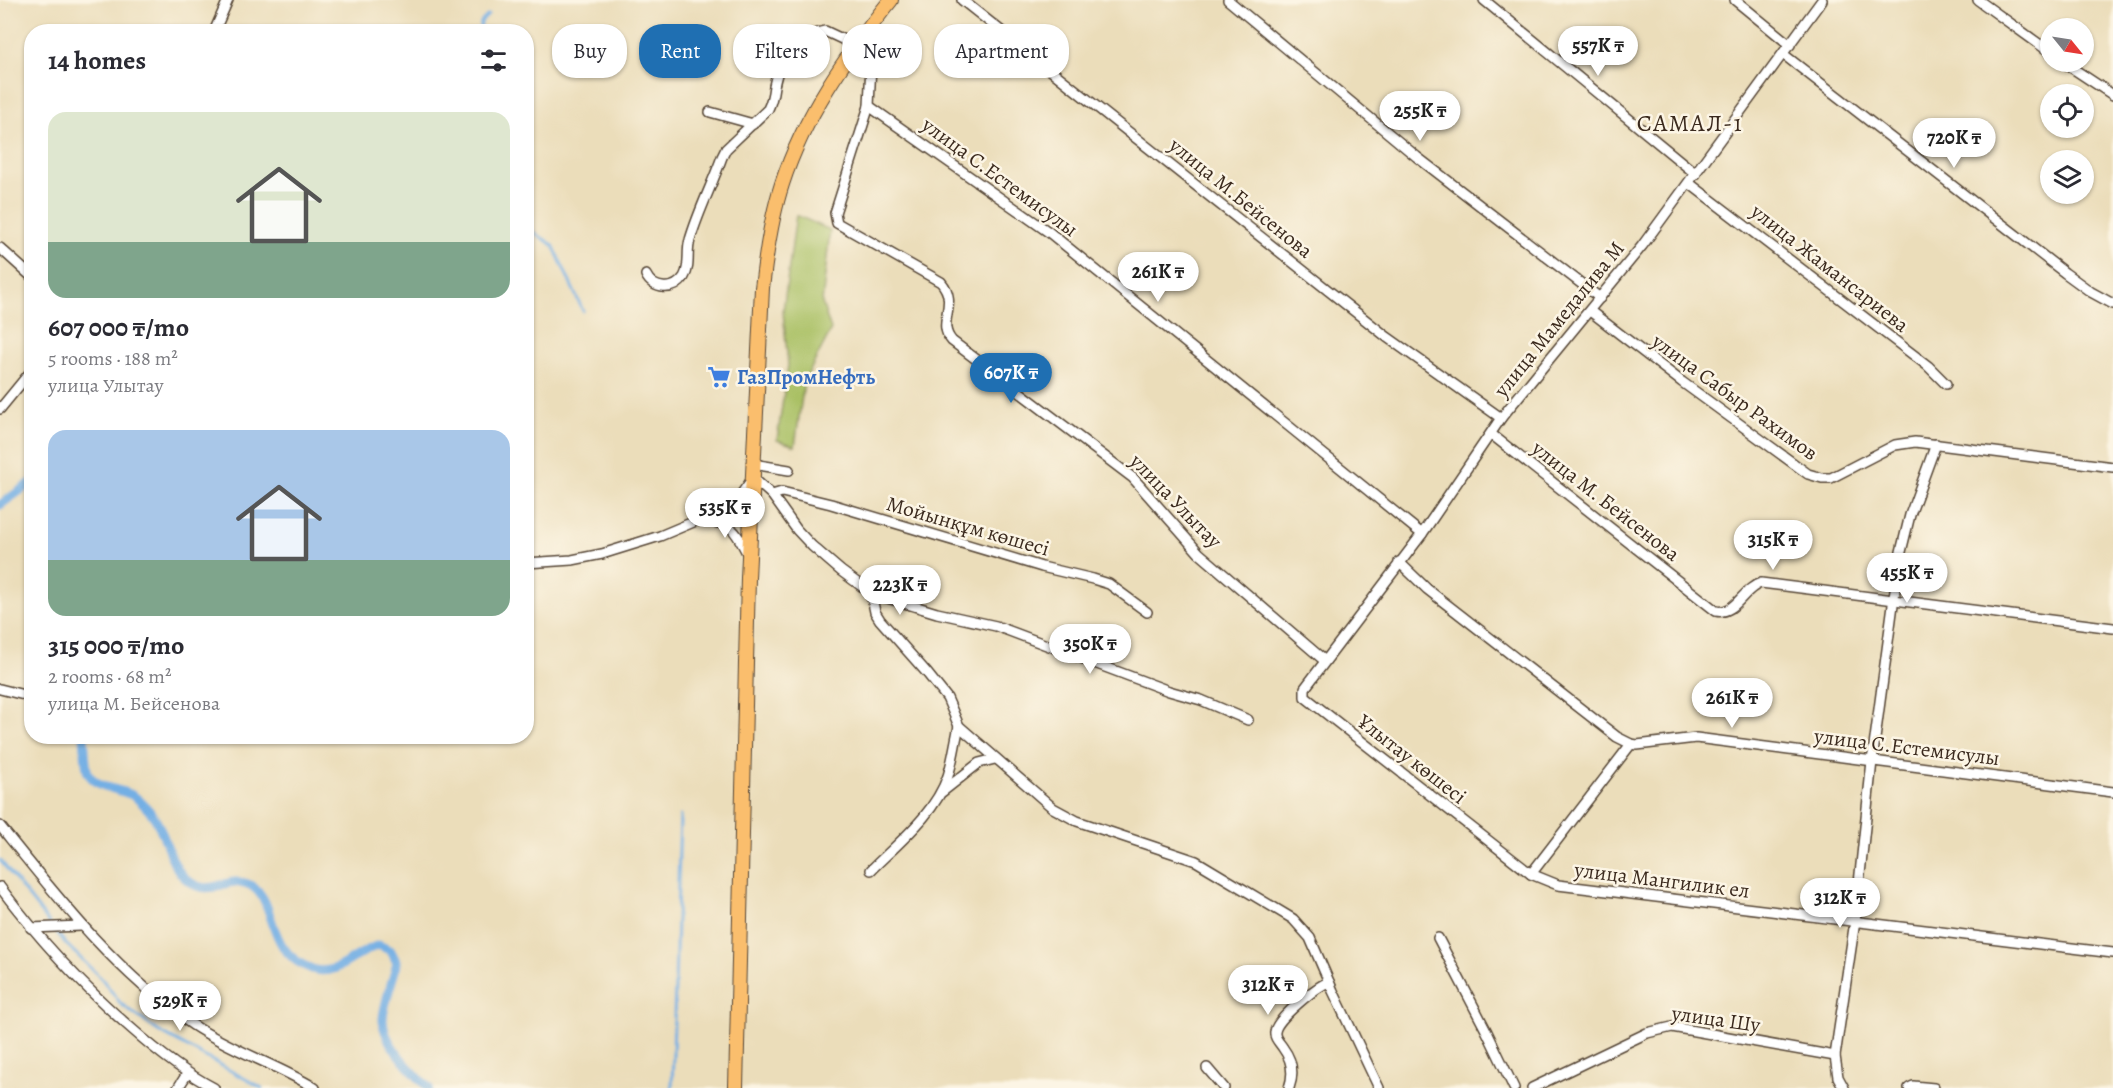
<!DOCTYPE html>
<meta charset="utf-8">
<style>
:root{--surface:#fff;--page:#f2f2f3;--text:#2b2b33;--muted:#7c7c81;--accent:#1f6fb2}
body{margin:0;font-family:Alegreya,serif;background:var(--page);color:var(--text);height:100vh;display:flex;flex-direction:column;font-size:22px;white-space:nowrap}
*{box-sizing:border-box;margin:0}
p{font-size:20px;color:var(--muted)}
.icon{flex:none;width:33px;height:33px;fill:none;stroke:currentColor;stroke-width:2;stroke-linecap:round;stroke-linejoin:round}
.map{position:relative;flex:1;overflow:hidden}
.drawer{position:absolute;left:24px;top:24px;width:510px;height:720px;display:flex;flex-direction:column;background:var(--surface);border-radius:24px;box-shadow:0 2px 4px #0004}
.drawer>*{flex:none}
.banner{position:absolute;left:552px;top:24px;width:570px;height:54px;display:flex;gap:12px}
.needle{width:39px;rotate:120deg}
.tools{position:absolute;left:2040px;top:18px;display:grid;gap:12px}
.tools a{display:grid;place-items:center;width:54px;height:54px;border-radius:50%;background:var(--surface);box-shadow:0 2px 4px #0004;font-size:30px}
.price{position:absolute;translate:-50% -51px;padding:0 14px;border-radius:21px;background:#fff;color:#222;font-size:20px;line-height:39px;filter:drop-shadow(0 2px 3px #0008)}
.price::after{content:'';position:absolute;left:50%;top:36px;width:18px;height:14px;margin-left:-9px;background:inherit;clip-path:polygon(0 0,100% 0,50% 100%)}
.price.on{background:var(--accent);color:#fff}
ul{padding:0;list-style:none}
li{display:grid;align-content:center;gap:12px;height:318px;padding:0 24px}
li span{display:grid;place-items:center;height:186px;border-radius:18px;color:#555}
li>.icon{margin-inline-start:auto}
span .icon{width:108px;height:108px;fill:#fffc;stroke-width:1}
li b{font-size:26px}
h2{display:flex;justify-content:space-between;align-items:center;height:72px;padding:0 24px;font-size:26px}
.tag{padding:0 21px;border-radius:24px;background:var(--surface);box-shadow:0 2px 4px #0004;font-size:21px;line-height:54px}
.tag.on{background:var(--accent);color:#fff}
.map>svg:first-child{display:block}
.green{fill:#a9c064;stroke:#727541;stroke-width:1.5}
.lines{fill:none;stroke-linecap:round;stroke-linejoin:round}
.stream{stroke:#73afe4;stroke-width:3}
.canal{stroke:#73afe4;stroke-width:9}
.minor-casing{stroke:#554535;stroke-width:12}
.highway-casing{stroke:#554535;stroke-width:16}
.minor{stroke:#fff;stroke-width:9}
.highway{stroke:#fabe6d;stroke-width:14}
.labels{text-anchor:middle;dominant-baseline:central;stroke-width:5;stroke-linejoin:round;paint-order:stroke}
.street-label{font-size:21px;fill:#3b2a1e;stroke:#fcf5e5}
.shop-label{font-size:21px;font-weight:bold;fill:#366cbe;stroke:#fcf5e5;text-anchor:start}
.quarter-label{font-size:24px;letter-spacing:1.5px;fill:#3b2a1e;stroke:#fcf5e5}
</style>
<div class="map">
<svg width="2113" height="1088" viewBox="0 0 2113 1088">
<rect width="100%" height="100%" fill="#fcf5e5"/>
<filter id="ink" filterUnits="userSpaceOnUse"><feTurbulence type="fractalNoise" baseFrequency=".0167" numOctaves="2"/><feDisplacementMap in="SourceGraphic" scale="12" xChannelSelector="R" yChannelSelector="G"/><feConvolveMatrix kernelMatrix="1 2 1 2 8 2 1 2 1" color-interpolation-filters="sRGB"/></filter>
<filter id="wash" filterUnits="userSpaceOnUse"><feTurbulence type="fractalNoise" baseFrequency=".008" numOctaves="4" result="noise"/><feDisplacementMap in="SourceGraphic" scale="24" xChannelSelector="R" yChannelSelector="G"/><feGaussianBlur stdDeviation="1.35" result="paint"/><feColorMatrix in="noise" values="0 0 0 0 0 0 0 0 0 0 0 0 0 0 0 0 0 1.4 0 .05"/><feComposite in="paint" operator="in"/></filter>
<g filter="url(#wash)">
<rect width="100%" height="100%" fill="#ebddba"/>
<polygon class="green" points="796,215 830,230 822,303 831,330 804,382 795,446 777,440 788,365 783,311"/>
<g class="lines">
<g class="stream">
<polyline points="480,32 481,22 488,15"/>
<polyline points="526,227 553,245 583,311"/>
<polyline points="0,860 50,924"/>
<polyline points="54,929 66,944 102,979 121,1004 158,1031 262,1088"/>
<polyline points="672,1088 680,816"/>
</g>
<g class="canal">
<polyline points="0,505 32,482"/>
<path d="M84,736c1,9 1,30 4,37 8,15 31,16 44,22 7,4 15,13 20,19 17,22 16,60 45,72 18,7 34,-11 53,-1 29,16 13,66 62,84 25,9 45,-18 67,-24l12,6 6,12c-4,17 -13,39 -14,56 -1,23 30,54 46,69"/>
</g>
</g>
</g>
<g filter="url(#ink)">
<g class="lines">
<g class="minor-casing">
<g id="minor">
<polyline points="962,0 1387,337 1501,418"/>
<polyline points="1228,0 1417,157 1600,298"/>
<polyline points="1484,0 1696,174"/>
<polyline points="1735,0 1790,45"/>
<polyline points="1822,0 1642,246 1501,418 1422,534 1305,688 1305,697 1531,874 1558,885 2113,953"/>
<polyline points="1978,0 2050,52"/>
<path d="M870,26l1,38 -2,42 -34,107 2,10 104,59c19,22 -6,40 11,59l181,137 66,75 126,108"/>
<polyline points="214,32 228,0"/>
<polyline points="1783,54 2065,273 2091,292 2113,304"/>
<polyline points="2063,62 2113,95"/>
<polyline points="869,106 1050,233 1422,534"/>
<polyline points="710,112 753,124"/>
<polyline points="1689,183 1928,366 1946,384"/>
<polyline points="0,248 32,277"/>
<path d="M646,275c7,15 28,17 38,2 7,-11 2,-25 6,-37 8,-28 22,-55 32,-83l4,-8 42,-40c4,-8 5,-15 6,-23 7,-33 18,-48 51,-55l17,8 12,9"/>
<polyline points="1590,311 1682,382 1808,474 1822,478 1831,478 1895,445 1915,442 2113,467"/>
<polyline points="0,409 32,370"/>
<path d="M1491,434l225,177c20,4 27,-23 45,-28l352,45"/>
<polyline points="753,464 789,470"/>
<polyline points="772,495 782,492 831,504 1042,567 1093,579 1109,584 1147,612"/>
<path d="M704,521c28,1 32,10 44,34"/>
<polyline points="1399,562 1427,589 1617,737 1631,744 1637,745 1696,738 2113,792"/>
<polyline points="526,563 572,560 602,554 660,536 729,507 740,496 753,478 772,495 797,530 812,546 841,571 871,593 937,613 996,626 1169,691 1201,700 1248,720"/>
<polyline points="871,593 875,612 880,620 927,673 947,698 959,726 1053,808 1077,821 1196,861 1293,919 1310,938 1333,991 1379,1088"/>
<polyline points="0,689 32,697"/>
<polyline points="942,792 979,763 995,759"/>
<path d="M0,826c58,72 116,147 193,199 39,26 83,39 122,63"/>
<path d="M871,870c28,-28 64,-56 77,-94 5,-16 7,-33 11,-50"/>
<polyline points="1531,874 1631,744"/>
<path d="M0,887c39,52 82,99 132,142 26,23 51,43 82,59"/>
<polyline points="31,928 81,926"/>
<polyline points="1438,938 1487,1032 1514,1088"/>
<polyline points="1207,1068 1224,1088"/>
<polyline points="178,1088 187,1074"/>
<path d="M1289,1088c5,-14 3,-28 -6,-40 -3,-5 -9,-10 -8,-16 1,-13 42,-46 54,-50"/>
<polyline points="1532,1088 1647,1033 1672,1027 1835,1056"/>
<polyline points="1844,1088 1838,1077 1835,1056 1855,921 1872,761 1899,560 1910,515 1936,444"/>
<polyline points="1909,1088 1913,1086 1934,1088"/>
</g>
</g>
<g class="highway-casing">
<path id="highway" d="M736,1088l12,-510 14,-290c4,-35 9,-70 20,-104 22,-68 64,-128 109,-184"/>
</g>
<use href="#minor" class="minor"/>
<use href="#highway" class="highway"/>
</g>
</g>
<defs>
<g id="supermarket-bare" transform="scale(1.8)"><path d="M-6-5.5h2.5l.6 2H6L4.5 2H-2.5L-4.4-4H-6ZM-1.5 3.2a1.3 1.3 0 1 0 .1 0ZM3 3.2a1.3 1.3 0 1 0 .1 0Z" fill="#3f7fe0" stroke="#fcf5e5" stroke-width="2.5" paint-order="stroke"/></g>
</defs>
<g fill-rule="evenodd">
<use href="#supermarket-bare" x="719" y="377"/>
</g>
<g class="labels">
<g class="street-label">
<text transform="translate(1000 177) rotate(36)">улица С.Естемисулы</text>
<text transform="translate(1241 198) rotate(39)">улица М.Бейсенова</text>
<text transform="translate(1830 268) rotate(38)">улица Жамансариева</text>
<text transform="translate(1559 319) rotate(-51)">улица Мамедалива М</text>
<text transform="translate(1735 397) rotate(36)">улица Сабыр Рахимов</text>
<text transform="translate(1176 501) rotate(46)">улица Улытау</text>
<text transform="translate(1606 501) rotate(38)">улица М. Бейсенова</text>
<text transform="translate(968 526) rotate(16)">Мойынқұм көшесі</text>
<text transform="translate(1907 747) rotate(7)">улица С.Естемисулы</text>
<text transform="translate(1412 759) rotate(38)">Ұлытау көшесі</text>
<text transform="translate(1662 880) rotate(7)">улица Мангилик ел</text>
<text transform="translate(1716 1019) rotate(8)">улица Шу</text>
</g>
<g class="shop-label">
<text x="737" y="377">ГазПромНефть</text>
</g>
<g class="quarter-label">
<text x="1690" y="123">САМАЛ-1</text>
</g>
</g>
</svg>
<div class="tools">
<a><svg class="needle" viewBox="-14 -14 28 28"><path d="M0-13l5 13h-10z" fill="#e53935"/><path d="M0 13l5-13h-10z" fill="#7c7c81"/></svg></a>
<a><svg class="icon" aria-label="locate" viewBox="0 0 24 24"><circle cx="12" cy="12" r="6"/><path d="M12 2v4M12 18v4M2 12h4M18 12h4"/></svg></a>
<a><svg class="icon" aria-label="layers" viewBox="0 0 24 24"><path d="M12 4l9 5-9 5-9-5zM3 14l9 5 9-5"/></svg></a>
</div>
<b class="price" style="left:1598px;top:77px">557K ₸</b>
<b class="price" style="left:1420px;top:142px">255K ₸</b>
<b class="price" style="left:1954px;top:169px">720K ₸</b>
<b class="price" style="left:1158px;top:303px">261K ₸</b>
<b class="price on" style="left:1011px;top:404px">607K ₸</b>
<b class="price" style="left:725px;top:539px">535K ₸</b>
<b class="price" style="left:1773px;top:571px">315K ₸</b>
<b class="price" style="left:1907px;top:604px">455K ₸</b>
<b class="price" style="left:900px;top:616px">223K ₸</b>
<b class="price" style="left:1090px;top:675px">350K ₸</b>
<b class="price" style="left:1732px;top:729px">261K ₸</b>
<b class="price" style="left:1840px;top:929px">312K ₸</b>
<b class="price" style="left:1268px;top:1016px">312K ₸</b>
<b class="price" style="left:180px;top:1032px">529K ₸</b>
<div class="banner">
<a class="tag">Buy</a>
<a class="tag on">Rent</a>
<a class="tag">Filters</a>
<a class="tag">New</a>
<a class="tag">Apartment</a>
</div>
<section class="drawer">
<h2>14 homes<svg class="icon" aria-label="filters" viewBox="0 0 24 24"><path d="M4 7h16M4 17h16"/><circle cx="9" cy="7" r="2"/><circle cx="15" cy="17" r="2"/></svg></h2>
<ul>
<li><span style="background:linear-gradient(#dfe7d0 70%,#7fa58c 0)"><svg class="icon" aria-label="home" viewBox="0 0 24 24"><path d="M3 11l9-7 9 7M6 9v11h12V9"/></svg></span><div><b>607 000 ₸/mo</b><p>5 rooms · 188 m²</p><p>улица Улытау</p></div></li>
<li><span style="background:linear-gradient(#a9c7e8 70%,#7fa58c 0)"><svg class="icon" aria-label="home" viewBox="0 0 24 24"><path d="M3 11l9-7 9 7M6 9v11h12V9"/></svg></span><div><b>315 000 ₸/mo</b><p>2 rooms · 68 m²</p><p>улица М. Бейсенова</p></div></li>
</ul>
</section>
</div>
